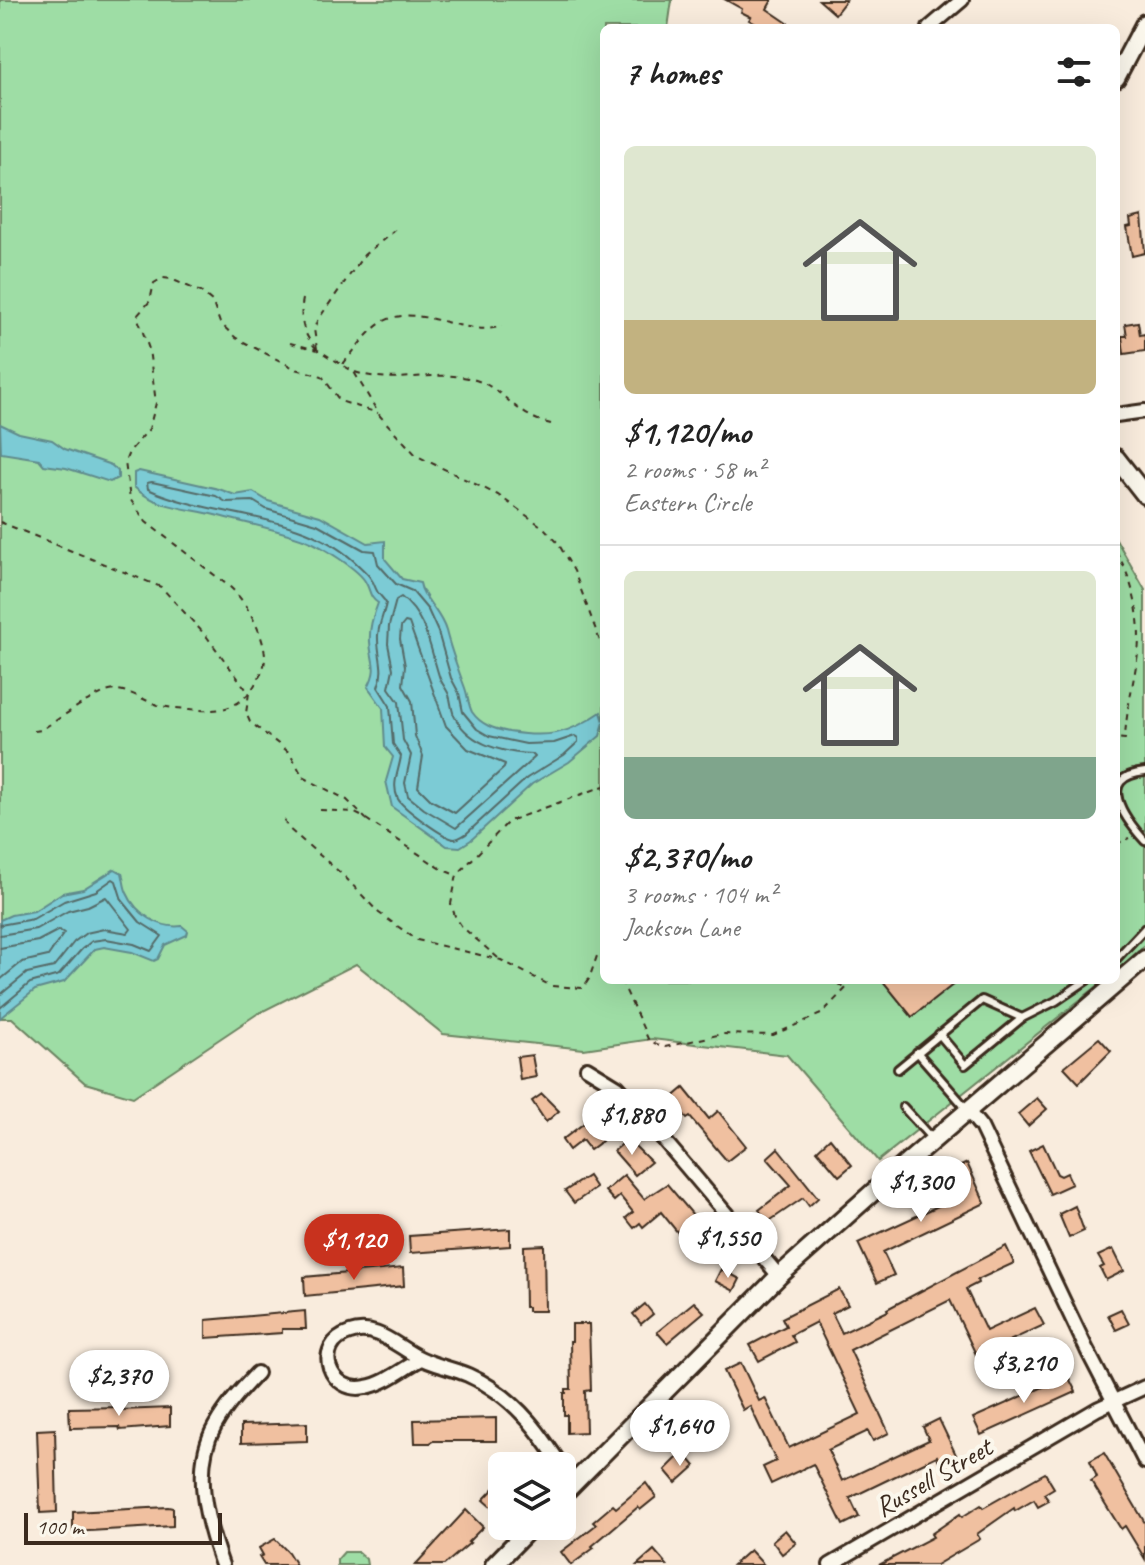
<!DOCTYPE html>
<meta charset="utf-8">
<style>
:root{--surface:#fff;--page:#f2f2f2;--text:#222;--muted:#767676;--line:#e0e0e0;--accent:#c8321e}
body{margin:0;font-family:Caveat,sans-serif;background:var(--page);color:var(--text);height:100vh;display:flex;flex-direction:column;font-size:30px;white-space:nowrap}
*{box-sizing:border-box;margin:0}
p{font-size:26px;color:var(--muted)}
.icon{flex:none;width:44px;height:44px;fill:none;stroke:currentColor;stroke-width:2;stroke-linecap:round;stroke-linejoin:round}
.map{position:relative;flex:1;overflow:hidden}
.side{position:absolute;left:600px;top:24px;width:520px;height:960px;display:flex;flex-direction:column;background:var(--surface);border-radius:12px;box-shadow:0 8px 32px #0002}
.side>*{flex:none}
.tools{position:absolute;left:488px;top:1452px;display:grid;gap:16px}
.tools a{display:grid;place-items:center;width:88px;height:88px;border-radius:12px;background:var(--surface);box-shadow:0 8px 32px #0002;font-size:40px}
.scale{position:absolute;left:24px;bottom:20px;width:198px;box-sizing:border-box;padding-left:8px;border:4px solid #3b2a1e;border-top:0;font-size:22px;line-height:28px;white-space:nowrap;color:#3b2a1e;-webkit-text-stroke:6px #fbf7ec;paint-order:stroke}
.price{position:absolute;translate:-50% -68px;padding:0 18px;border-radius:28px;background:#fff;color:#222;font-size:26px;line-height:52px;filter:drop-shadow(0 2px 4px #0008)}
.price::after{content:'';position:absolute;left:50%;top:48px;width:24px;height:18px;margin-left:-12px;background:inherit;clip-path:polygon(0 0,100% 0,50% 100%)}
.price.active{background:var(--accent);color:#fff}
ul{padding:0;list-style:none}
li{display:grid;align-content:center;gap:16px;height:424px;padding:0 24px}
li+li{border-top:2px solid var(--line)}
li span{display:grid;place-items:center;height:248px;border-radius:12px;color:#555}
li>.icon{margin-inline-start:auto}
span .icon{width:144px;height:144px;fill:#fffc;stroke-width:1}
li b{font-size:34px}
h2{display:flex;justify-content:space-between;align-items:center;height:96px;padding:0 24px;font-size:34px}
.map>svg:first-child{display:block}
.green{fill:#9edda5;stroke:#6c8462;stroke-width:2}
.water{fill:#7bcbd5;stroke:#618b8c;stroke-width:2}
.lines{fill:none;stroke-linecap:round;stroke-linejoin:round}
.shore{stroke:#556a67;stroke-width:2}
.building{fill:#f0c0a0;stroke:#3b2a1e;stroke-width:2}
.lane-casing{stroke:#3b2a1e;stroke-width:12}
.street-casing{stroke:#3b2a1e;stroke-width:18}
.secondary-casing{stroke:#3b2a1e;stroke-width:22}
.path{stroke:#3b2a1e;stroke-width:2;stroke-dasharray:6 6;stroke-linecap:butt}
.lane{stroke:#fbf7ec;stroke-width:6}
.street{stroke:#fbf7ec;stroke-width:12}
.secondary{stroke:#fbf7ec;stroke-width:16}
.labels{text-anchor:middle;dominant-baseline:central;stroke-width:8;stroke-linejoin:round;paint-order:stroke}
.street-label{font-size:28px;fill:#3b2a1e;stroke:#fbf7ec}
</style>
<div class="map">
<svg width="1145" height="1565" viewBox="0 0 1145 1565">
<rect width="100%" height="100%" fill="#f9ecdd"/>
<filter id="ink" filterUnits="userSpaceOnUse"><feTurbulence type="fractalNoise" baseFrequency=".0125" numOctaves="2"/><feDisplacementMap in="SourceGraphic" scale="16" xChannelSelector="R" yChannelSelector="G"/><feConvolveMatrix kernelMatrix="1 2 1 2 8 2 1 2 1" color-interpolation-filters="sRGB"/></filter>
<g filter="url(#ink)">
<g class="green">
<polygon points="0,0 672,0 668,28 604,28 604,980 1105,980 878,1161 787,1055 652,1039 584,1049 443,1034 356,964 257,1014 133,1097 85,1083 12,1018 0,1018"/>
<polygon points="1116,539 1145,590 1145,945 1116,971"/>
<polygon points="344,1552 358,1552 366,1559 367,1565 337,1565 337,1560"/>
</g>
<g class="water">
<polygon points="0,424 19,433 52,440 65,449 111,465 118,471 118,478 110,482 66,468 44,465 39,459 1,453"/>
<path d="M139,471l80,18 16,6 18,-3 15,9 52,15 48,27 17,-2v18l17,20 18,4c2,15 21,29 26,48 5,20 12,38 19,57 3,8 3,16 7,24 9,13 22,17 37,20 38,6 59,3 92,-20l3,10 -4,14 -31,26 -37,22 -61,56 -11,7 -13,-1 -55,-39 -6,-26 7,-24 -8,-10 -2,-39 -15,-21c11,-20 3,-25 2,-45 -1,-15 3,-25 8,-39 -9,-6 -7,-11 -12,-20 -6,-13 -46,-38 -60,-43 -29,-11 -61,-17 -91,-25 -27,-7 -59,-7 -81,-28v-14z"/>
<path d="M115,869l7,4c2,7 2,14 5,20 9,21 33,36 55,33l6,5 -1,4 -22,10 -7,14 -4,2 -22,-9 -28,-5 -9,2 -31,33 -29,8 -35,28v-98l11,-5 23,-4 28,-18 21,-4z"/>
</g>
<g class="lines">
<g class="shore">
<path d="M152,482l64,14 10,6 27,-1 13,8 51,15 47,26 11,1 3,13 18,20 16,7 16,19 10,22 13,46 8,15 4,19 14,17 12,7 37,8 28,-1 21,-7 3,2v4l-14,13 -37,23 -61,56c-4,2 -6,4 -11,5 -10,0 -52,-31 -57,-40 -7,-15 1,-28 3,-43l-8,-12 -3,-38 -12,-19c8,-19 -1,-32 0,-52 1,-12 6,-21 8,-32 -3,-6 -8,-8 -10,-14 -5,-14 -12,-18 -22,-28 -56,-51 -141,-42 -206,-72l-1,-6z"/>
<path d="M401,597c26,20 29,52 39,82 3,6 7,11 9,16 3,9 2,17 7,24 15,26 48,34 76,35l3,3 -79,71 -32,-19 -16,-13 -3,-13 6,-28 -8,-15 -4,-38 -10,-14 4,-19 -5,-25 1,-18 7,-26z"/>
<polygon points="405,622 409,623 446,726 468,749 505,764 504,768 455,813 431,800 418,787 423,756 415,736 412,701 403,685 405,666 400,639 401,627"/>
<polyline points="0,925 33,919 64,901 96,891 113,879 116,881 122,900 140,922 162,936 151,951 134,944 106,939 92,941 82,949 59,975 30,983 0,1008"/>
<polyline points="0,935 36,929 68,911 88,906 106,897 131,929 128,933 104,929 86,933 74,942 54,967 27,973 0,995"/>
<polyline points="0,948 38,941 59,930 64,933 48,956 22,962 0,980"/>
</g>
</g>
<g class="building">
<polygon points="726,0 772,0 767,9 795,28 763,28 749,20 751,17 741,12 742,9"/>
<polygon points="819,0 846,0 835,14"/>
<polygon points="1142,216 1145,253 1132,256 1127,227 1131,226 1130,219"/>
<polygon points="1138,322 1140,335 1145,334 1145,351 1124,354 1122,336 1127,336 1125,324"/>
<polygon points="882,980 959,980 912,1017"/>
<polygon points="1099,1038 1111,1051 1079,1083 1064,1067"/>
<polygon points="532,1055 536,1077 520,1080 517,1057"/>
<polygon points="684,1088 709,1119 718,1111 746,1146 727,1161 690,1117 687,1119 671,1099"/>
<polygon points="542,1094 559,1111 546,1122 532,1101"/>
<polygon points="1037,1098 1047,1109 1028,1126 1018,1114"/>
<polygon points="587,1121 602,1141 590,1150 582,1140 569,1150 562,1140"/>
<polygon points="830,1138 852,1165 839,1176 817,1150"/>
<polygon points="628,1139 651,1162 635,1175 614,1151"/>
<polygon points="1043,1144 1057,1174 1061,1176 1067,1173 1072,1184 1050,1194 1029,1151"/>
<polygon points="778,1148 818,1198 809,1206 803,1198 768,1222 759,1210 791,1185 767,1158"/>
<polygon points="967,1163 985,1203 883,1252 894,1275 877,1283 858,1243 962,1195 950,1171"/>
<polygon points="624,1175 644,1199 667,1184 699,1222 686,1233 684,1230 678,1233 661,1212 643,1227 640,1223 634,1228 626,1218 633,1212 620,1196 614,1201 605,1191"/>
<polygon points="588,1176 596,1188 574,1203 565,1191"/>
<polygon points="1075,1206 1084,1231 1069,1238 1059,1214"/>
<polygon points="510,1229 510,1246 410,1253 409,1236"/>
<polygon points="544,1245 545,1311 528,1311 528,1307 525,1307 524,1246"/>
<polygon points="1006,1246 1014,1263 977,1280 978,1283 966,1289 986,1331 1035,1308 1044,1325 994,1348 998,1357 981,1365 950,1300 850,1350 889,1433 873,1441 868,1431 828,1450 842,1481 929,1440 923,1427 939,1419 958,1459 941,1467 937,1456 850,1498 859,1517 843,1525 813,1464 771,1484 763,1467 776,1461 750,1406 743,1410 724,1371 741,1363 759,1401 765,1398 789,1448 860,1414 816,1322 791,1335 795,1342 759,1361 750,1345 786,1326 782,1318 839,1289 848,1305 832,1313 842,1333 888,1311 887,1309"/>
<polygon points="1113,1249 1124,1271 1106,1280 1100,1268 1104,1266 1098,1256"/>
<polygon points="403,1268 404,1286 305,1296 304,1277"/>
<polygon points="721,1269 740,1279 734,1291 715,1281"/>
<polygon points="694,1302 704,1312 667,1343 657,1332"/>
<polygon points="645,1304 653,1314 641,1324 633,1314"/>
<polygon points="1121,1309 1129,1324 1116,1330 1108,1315"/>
<polygon points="305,1311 306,1329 282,1329 282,1333 206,1338 206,1320"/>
<polygon points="572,1324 589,1324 591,1390 585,1391 586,1432 567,1433 567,1415 564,1415 564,1393 566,1393 566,1389 571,1389 570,1341 572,1341"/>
<polygon points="1068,1376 1076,1392 981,1435 973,1418"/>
<polygon points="120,1407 120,1410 170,1408 170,1426 120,1430 119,1427 70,1428 69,1408"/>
<polygon points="496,1418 496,1441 432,1441 431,1443 415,1443 414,1420"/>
<polygon points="307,1423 307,1441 241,1443 241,1425"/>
<polygon points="55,1429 57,1512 40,1513 37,1430"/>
<polygon points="683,1452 695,1466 676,1483 665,1470"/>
<polygon points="1104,1453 1145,1523 1145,1559 1125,1526 1121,1529 1091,1481 1097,1477 1090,1461"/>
<polygon points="1045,1473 1054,1488 1044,1494 1049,1501 1038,1507 1034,1500 1015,1511 1014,1508 977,1534 980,1539 936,1565 879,1565 933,1537 931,1534 960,1514 962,1517 981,1505 983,1508"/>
<polygon points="502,1480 502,1517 483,1500"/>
<polygon points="646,1483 656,1497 640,1510 638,1507 592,1546 594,1548 571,1565 561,1552 596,1525 593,1522 613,1505 616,1508"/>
<polygon points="168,1507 173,1508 173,1526 73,1532 73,1512"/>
<polygon points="466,1510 483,1527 468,1542 470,1543 444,1565 415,1565"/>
<polygon points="785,1530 796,1543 782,1554 772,1541"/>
<polygon points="275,1539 288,1552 296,1565 264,1565 259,1557 263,1555 259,1548"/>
<polygon points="654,1550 667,1565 637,1565"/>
<polygon points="750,1550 764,1565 733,1565"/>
</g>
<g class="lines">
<g class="lane-casing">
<g id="lane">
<path d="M1145,772c-51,5 -20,47 0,69"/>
<polyline points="1116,959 1145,928"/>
<polyline points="939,1034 965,1065 1022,1018 1056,1001 1087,980"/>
<polyline points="917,1052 966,1108"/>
<polyline points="898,1069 982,1000 1022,1018"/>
<polyline points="903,1107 931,1138"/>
</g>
</g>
<g class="street-casing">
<g id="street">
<polyline points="929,28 962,0"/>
<polyline points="1116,415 1145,411"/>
<polyline points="587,1068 618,1087 630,1100 779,1276"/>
<polyline points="968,1111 981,1127 1087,1350 1145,1462"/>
<path d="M421,1359c-17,9 -36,25 -55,28 -36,8 -55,-42 -16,-54 25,-9 45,12 66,23 16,9 35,12 52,19 50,22 77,64 105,109"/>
<path d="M222,1565c-15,-42 -31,-97 -7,-139 11,-20 26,-36 42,-53"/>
<polyline points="830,1565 1097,1409 1145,1387"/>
</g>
</g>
<g class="secondary-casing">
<g id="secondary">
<polyline points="1116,78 1145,23"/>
<polyline points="1116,458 1145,495"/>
<polyline points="562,1495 779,1276 881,1185 1145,959"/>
<polyline points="494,1565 532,1526"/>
</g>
</g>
<g class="path">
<path d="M303,299c-4,20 0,36 14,50"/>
<polyline points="290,343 318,350 354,372 380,416 417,456 498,495 544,528 558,543 574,571 604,652"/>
<polyline points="317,349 314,329 317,321 364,255 398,228"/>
<path d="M343,364c12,-14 23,-31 38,-41 35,-23 84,16 121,3"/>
<path d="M355,372c40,14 80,-3 117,7 32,8 42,37 79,45"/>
<polyline points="0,522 161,587 207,637 249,693 246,713 250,722 290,753 303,777 347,800 366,819"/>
<path d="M1116,551c17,29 26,68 22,102 -4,29 -12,57 -13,86l-9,-1"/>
<path d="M34,731l7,-1c17,-10 58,-41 76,-40 14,1 28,11 41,15 10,3 21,3 31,4 27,3 49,2 65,-23 5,-8 11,-18 11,-28 0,-22 -19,-57 -35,-71l-84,-65 -16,-23 -5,-37 4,-10 20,-23 7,-26 -7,-54 -12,-33 13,-15 4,-18 9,-5 8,1 30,13 11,9 8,22 16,15 60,31 26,7 18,25 38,12"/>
<polyline points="320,810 353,812 361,816"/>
<polyline points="366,819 443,870 456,875"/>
<polyline points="284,820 288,828 344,876 379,913 417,940 501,960 551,986 583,988 589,979 597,956 604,954"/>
<polyline points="1116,844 1130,838"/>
<polyline points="498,958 462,927 455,916 451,904 457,875 509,821 604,786"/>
<polyline points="621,980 649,1041 665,1047 722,1034 773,1035 821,1014 854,980"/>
<polyline points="827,980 845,987"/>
<polyline points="878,980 879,981"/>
</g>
<use href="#lane" class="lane"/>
<use href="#street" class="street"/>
<use href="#secondary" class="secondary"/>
</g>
</g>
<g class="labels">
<g class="street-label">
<text transform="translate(933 1477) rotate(-30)">Russell Street</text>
</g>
</g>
</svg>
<div class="tools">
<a><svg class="icon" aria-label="layers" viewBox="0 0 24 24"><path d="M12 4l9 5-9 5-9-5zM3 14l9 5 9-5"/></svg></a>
</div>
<div class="scale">100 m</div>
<b class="price" style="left:632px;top:1157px">$1,880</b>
<b class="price" style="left:921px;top:1224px">$1,300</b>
<b class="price" style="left:728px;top:1280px">$1,550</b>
<b class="price active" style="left:354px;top:1282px">$1,120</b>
<b class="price" style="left:1024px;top:1405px">$3,210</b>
<b class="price" style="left:119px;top:1418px">$2,370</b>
<b class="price" style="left:680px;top:1468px">$1,640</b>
<section class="side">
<h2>7 homes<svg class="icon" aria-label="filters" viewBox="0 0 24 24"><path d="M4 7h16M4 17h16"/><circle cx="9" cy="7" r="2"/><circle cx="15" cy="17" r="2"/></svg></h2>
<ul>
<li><span style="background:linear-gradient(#dfe7d0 70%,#c2b280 0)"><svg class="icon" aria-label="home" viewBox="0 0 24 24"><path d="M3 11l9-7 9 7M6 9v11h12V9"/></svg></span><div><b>$1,120/mo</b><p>2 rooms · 58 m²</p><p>Eastern Circle</p></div></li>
<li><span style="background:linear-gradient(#dfe7d0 75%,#7fa58c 0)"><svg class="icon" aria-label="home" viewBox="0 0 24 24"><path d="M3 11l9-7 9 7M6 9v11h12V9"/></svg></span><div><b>$2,370/mo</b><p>3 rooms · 104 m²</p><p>Jackson Lane</p></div></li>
</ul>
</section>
</div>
